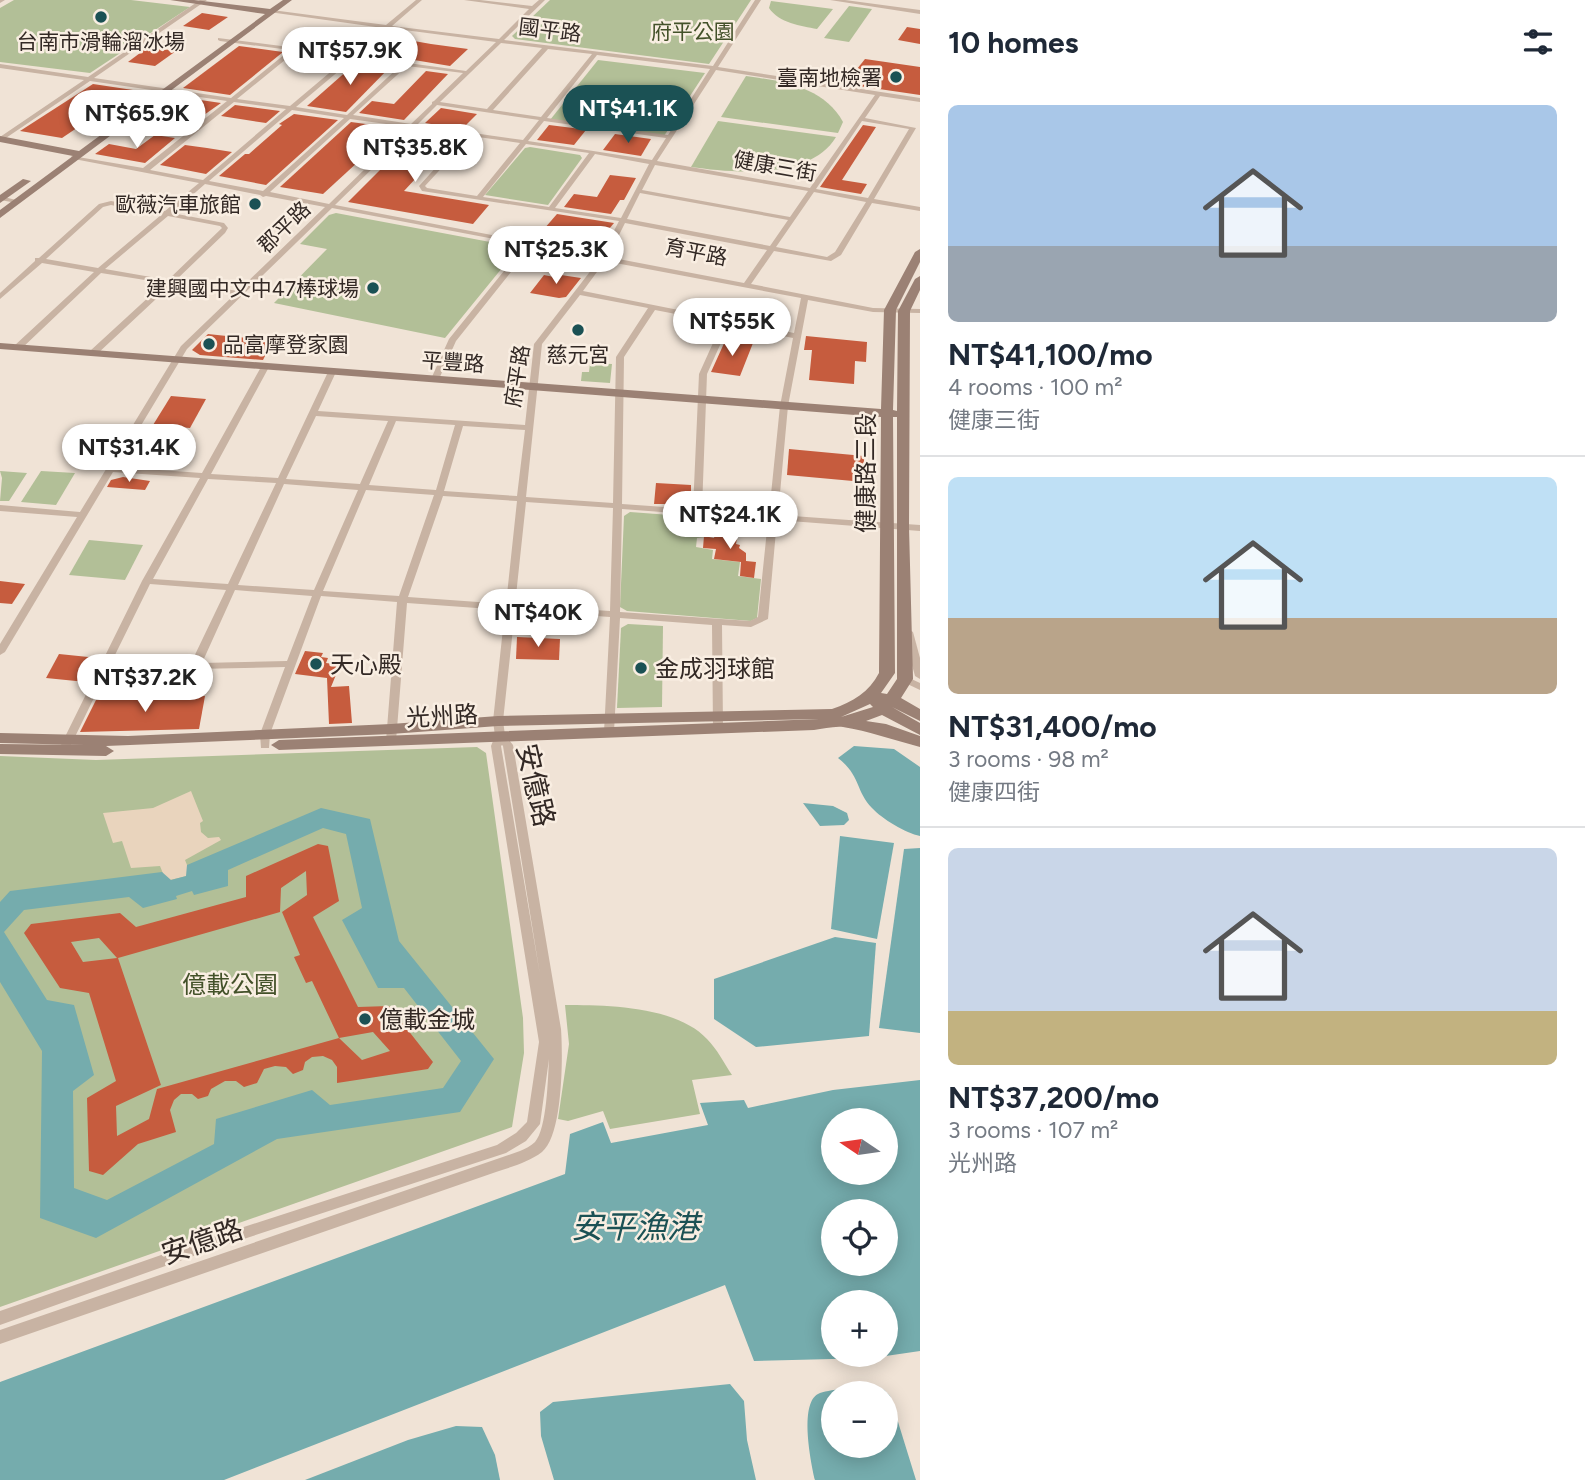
<!DOCTYPE html>
<meta charset="utf-8">
<style>
:root{--surface:#fff;--page:#f6f6f7;--text:#1f2937;--muted:#747a83;--line:#e0e1e3;--accent:#1b5154}
body{margin:0;font-family:Figtree,"Noto Sans TC",sans-serif;background:var(--page);color:var(--text);height:100vh;display:flex;flex-direction:column;font-size:26px;white-space:nowrap}
*{box-sizing:border-box;margin:0}
p{font-size:23px;color:var(--muted)}
.icon{flex:none;width:38px;height:38px;fill:none;stroke:currentColor;stroke-width:2;stroke-linecap:round;stroke-linejoin:round}
.map{position:relative;flex:1;overflow:hidden}
.side{display:flex;flex-direction:column;background:var(--surface);width:665px}
.side>*{flex:none}
.needle{width:46px;rotate:283deg}
.fabs{position:absolute;left:821px;top:1108px;display:grid;gap:14px}
.fabs a{display:grid;place-items:center;width:77px;height:77px;border-radius:50%;background:var(--surface);box-shadow:0 4px 18px #0003;font-size:35px}
.price{position:absolute;translate:-50% -60px;padding:0 16px;border-radius:24px;background:#fff;color:#222;font-size:23px;line-height:46px;filter:drop-shadow(0 2px 4px #0008)}
.price::after{content:'';position:absolute;left:50%;top:42px;width:21px;height:16px;margin-left:-10px;background:inherit;clip-path:polygon(0 0,100% 0,50% 100%)}
.price.active{background:var(--accent);color:#fff}
ul{padding:0;list-style:none}
li{display:grid;align-content:center;gap:14px;height:371px;padding:0 28px}
li+li{border-top:2px solid var(--line)}
li span{display:grid;place-items:center;height:217px;border-radius:10px;color:#555}
li>.icon{margin-inline-start:auto}
span .icon{width:126px;height:126px;fill:#fffc;stroke-width:1}
li b{font-size:30px}
h2{display:flex;justify-content:space-between;align-items:center;height:84px;padding:0 28px;font-size:30px}
main{display:flex;flex:1;min-height:0}
.map>svg:first-child{display:block}
.green{fill:#b2bf97}
.plaza{fill:#e9d4bd}
.water{fill:#75acad;fill-rule:evenodd}
.building{fill:#c65c3e;fill-rule:evenodd}
.lines{fill:none;stroke-linecap:round;stroke-linejoin:round}
.street{fill:#c8b3a3;fill-rule:evenodd}
.secondary{fill:#9b8174;fill-rule:evenodd}
.poi-dot{fill:#1b5154;stroke:#f9eee2;stroke-width:2.5}
.labels{text-anchor:middle;dominant-baseline:central;stroke-width:5;stroke-linejoin:round;paint-order:stroke}
.far-street-label{font-size:21px;fill:#332925;stroke:#f9eee2}
.far-park-label{font-size:21px;fill:#435129;stroke:#f9eee2}
.far-poi-label{font-size:21px;fill:#332925;stroke:#f9eee2;text-anchor:end}
.street-label{font-size:24px;fill:#332925;stroke:#f9eee2}
.poi-label{font-size:24px;fill:#332925;stroke:#f9eee2;text-anchor:start}
.park-label{font-size:24px;fill:#435129;stroke:#f9eee2}
.near-street-label{font-size:28px;fill:#332925;stroke:#f9eee2}
.near-water-label{font-size:32px;font-style:italic;fill:#1b5154;stroke:#f9eee2}
</style>
<main>
<div class="map">
<svg width="920" height="1480" viewBox="0 0 920 1480">
<rect width="100%" height="100%" fill="#f0e3d6"/>
<g class="green">
<polygon points="14,0 131,0 190,7 90,73 0,62 0,8"/>
<polygon points="550,0 751,0 709,64 515,39 512,36"/>
<path d="M771,1l62,8 -16,20c-16,-3 -38,-6 -48,-21z"/>
<polygon points="849,6 872,9 849,42 824,38"/>
<polygon points="598,60 705,73 664,136 550,120"/>
<path d="M746,76c36,5 78,11 97,46l-5,11 -117,-16z"/>
<path d="M718,121l118,16c-26,43 -102,36 -145,30z"/>
<polygon points="530,147 580,155 582,158 548,205 485,195 525,148"/>
<polygon points="336,213 512,246 516,251 445,338 274,303 327,249 300,244 329,215"/>
<polygon points="590,363 612,364 610,383 581,381 582,372 589,372"/>
<polygon points="0,471 27,473 9,501 0,501 2,478"/>
<polygon points="41,471 75,473 56,505 21,502"/>
<polygon points="630,512 737,520 735,532 715,530 714,536 697,538 696,547 713,550 712,559 740,562 738,576 761,579 757,618 751,621 627,611 620,607 624,516"/>
<polygon points="89,540 143,545 125,580 69,575"/>
<polygon points="628,624 663,626 662,707 617,708 621,628"/>
<polygon points="477,747 486,753 523,1018 524,1053 512,1127 0,1307 0,756 96,760"/>
<path d="M565,1005c42,0 111,1 142,34 10,10 17,24 25,36l-40,5 8,34 -90,15 -7,-18 -35,10 -10,-2 11,-75z"/>
</g>
<polygon class="plaza" points="191,791 203,821 200,823 201,832 208,838 219,837 221,840 185,860 189,870 187,876 170,880 164,876 160,866 131,868 122,841 113,843 103,813 153,808"/>
<g class="water">
<path d="M854,746l40,3 26,18v69c-14,-3 -38,-17 -48,-28 -17,-18 -11,-32 -34,-50z"/>
<polygon points="803,803 833,806 847,813 849,820 844,825 820,826"/>
<path d="M321,808l49,11 29,122 95,118 -34,53 -183,27 -181,99 -56,-20 2,-167 -42,-69v-80l10,-11 152,-19 9,8 15,-4 1,-11zM323,828l23,6 16,74 -20,12 36,68h26l57,73 -18,27 -113,17 -18,-15 -96,29 -2,25 -107,56 -33,-12 -1,-97 21,-16 -20,-70 -27,-5 -43,-68 20,-22 105,-13 14,11 34,-9 -1,-3 16,-5 2,4 34,-9v-16z"/>
<polygon points="840,836 894,843 877,939 831,929"/>
<polygon points="920,848 920,1033 879,1028 904,849"/>
<polygon points="835,937 876,943 869,1036 756,1047 714,1019 714,979"/>
<path d="M920,1080v271l-48,7 -118,3 -29,-76 -501,195h-224v-98l565,-208 5,-40 33,-12 8,21 97,-18 -8,-22 44,-3 4,8 85,-18zM833,1120h53v52h-53zM833,1211h53v53h-53zM833,1302h53v52h-53z"/>
<polygon points="730,1384 744,1401 747,1440 756,1480 554,1480 541,1436 540,1412 553,1402"/>
<path d="M869,1386l15,4 6,6 26,84h-101c-4,-17 -16,-76 3,-86 10,-5 39,-6 51,-8zM833,1393h53v53h-53z"/>
<polygon points="456,1426 482,1427 495,1455 500,1480 305,1480 408,1440"/>
</g>
<g class="building">
<polygon points="202,13 228,17 209,30 183,26"/>
<polygon points="907,27 920,29 920,44 898,40"/>
<polygon points="414,41 431,44 468,49 450,66 396,57"/>
<polygon points="239,46 283,52 230,95 183,88"/>
<polygon points="148,47 176,51 155,66 128,62"/>
<polygon points="865,59 920,67 920,95 845,84"/>
<polygon points="357,62 391,66 346,112 307,106"/>
<polygon points="426,71 448,74 404,120 359,113 372,101 394,104"/>
<polygon points="93,84 133,90 62,138 20,131"/>
<polygon points="173,96 221,103 194,122 147,115"/>
<polygon points="235,105 280,111 266,123 221,116"/>
<polygon points="441,108 477,114 462,129 425,123"/>
<polygon points="294,114 338,120 266,185 219,176 245,154 249,154 282,125 279,124"/>
<polygon points="351,122 395,128 323,194 280,187"/>
<polygon points="549,125 573,128 586,130 574,145 537,140"/>
<polygon points="863,125 876,127 842,180 867,184 861,194 820,187"/>
<polygon points="419,131 455,136 404,191 489,205 473,224 348,202"/>
<polygon points="615,134 651,139 641,156 603,150"/>
<polygon points="155,135 175,138 145,163 95,154 109,144 136,149"/>
<polygon points="185,145 207,148 232,152 206,174 160,165"/>
<polygon points="610,175 636,178 624,200 620,200 611,214 564,207 574,194 597,197"/>
<polygon points="557,214 614,223 593,248 537,237"/>
<polygon points="544,275 559,278 561,275 581,278 566,297 559,298 530,293"/>
<polygon points="208,334 236,337 273,340 263,360 200,355 192,350"/>
<polygon points="806,336 867,342 866,362 855,361 854,384 809,380 812,350 804,350"/>
<polygon points="726,339 753,343 740,376 711,372"/>
<polygon points="171,396 206,399 190,428 153,425"/>
<polygon points="789,449 864,456 864,482 787,475"/>
<polygon points="123,477 150,481 145,490 107,487 111,480"/>
<polygon points="656,483 691,485 691,504 654,504"/>
<polygon points="716,530 738,533 736,544 740,545 739,548 746,553 746,561 756,562 754,578 740,576 741,562 714,559 716,549 703,548 704,536 714,538"/>
<polygon points="0,581 25,584 12,604 0,603"/>
<polygon points="517,637 560,639 559,660 516,659"/>
<polygon points="305,651 323,653 321,657 328,658 326,663 340,665 331,687 349,686 352,723 329,724 327,678 295,674"/>
<polygon points="59,654 98,658 86,682 46,678"/>
<polygon points="205,696 199,729 80,732 96,700"/>
<path d="M318,844l10,2 11,55 -26,16 45,90 31,-1 44,56 -5,7 -91,14v-16l-5,-7 -9,-4 -11,1 -7,5 -2,8 -10,4 -7,-7 -11,-1 -11,3 -7,14 -13,4 -8,-6h-11l-14,8 -3,7 -10,3 -6,-5h-11l-7,6 -4,10 6,22 -38,12 -35,31 -14,-4 -2,-73 29,-17 -27,-88 -29,-5 -36,-55 7,-9 89,-11 16,14 110,-30v-21zM306,871l1,24 -25,17 18,43 -6,2 12,26 6,-2 27,57 34,-6 17,19 -28,9 -23,-22 -182,51 -8,30 -32,17 -1,-30 45,-21 -43,-127 162,-46 1,-24zM99,938l18,20 -34,4 -12,-20z"/>
</g>
<g class="lines">
<g class="street">
<polygon points="0,0 5,0 0,3"/>
<path d="M200,0h7l-113,78 137,20 59,-48 -70,-9 -2,-1v-2l133,17 32,-27 -114,-16 3,-2 114,15 30,-25h6l-30,26 107,13 30,-30 -65,-9h16l52,6 7,-6h6l-41,40 209,26 42,-66h6l-43,67 202,31v4l-40,-6 -15,22 51,10 -42,71 46,8v4l-48,-8 -31,52 -10,6 -57,-10 -23,33 122,24 47,1v4l-47,-1 -65,-12 -20,106 -10,109 142,10v6l-143,-11 -9,99 -17,8 -29,-2 1,104 -5,3 -5,-3 -1,-104 -92,-7 -6,114 -5,3 -5,-3 6,-115 -95,-7 -12,111 2,14 8,10 48,284c2,27 2,106 -19,123 -13,10 -31,15 -46,20l-496,172v-14l520,-179c5,-2 11,-5 15,-9 12,-13 13,-65 14,-83l-9,65 -14,17 -20,12 -293,96 -213,76v-14l213,-74 284,-92 19,-12 11,-11 12,-80 -48,-296 4,-10 -2,-15 12,-111 -98,-7 -11,138 -1,2 -4,2 -5,-4 11,-139 -76,-6 -51,138 -1,14h-8l-1,-14 25,-67 -138,3 -38,-3 -39,80 -1,3h-8l-1,-3 82,-166 58,-103 -87,-6 -108,180 -5,3v-11l77,-127 -77,-6v-6l80,7 101,-166 53,-51 -63,-10 -75,70h-3l-4,-2 1,-2 74,-68 -63,-10 -81,77h-6v-4l80,-74 -52,-9 -42,36v-6l35,-32v-3h4l60,-54 12,-3 54,10 34,-28 -125,-24 -3,-2 1,-1 71,12 84,-67 -137,-20 -90,61v-5l84,-57 -84,-12v-4l88,13zM389,28l107,14 -30,29 -109,-15zM501,43l41,5 -55,61 -47,-7zM548,49l44,5 -51,63 -48,-7zM296,51l51,7 -57,48 -53,-7zM597,55l113,14 -42,66 -121,-17zM353,59l48,6 -54,50 -51,-8zM407,66l56,7 -29,28 -2,1v2l-21,20 -58,-9zM716,70l159,25 -65,93 -153,-27zM234,102l52,7 -83,71 -53,-10zM437,105l102,15 -16,20 -106,-15zM292,110l52,8 -81,73 -54,-10zM350,119l58,8 -79,77 -59,-12zM544,121l122,17 -14,22 -124,-19zM862,121l47,8 -41,69 -52,-9zM414,128l51,7 -45,50 -1,1 3,5 197,30 -18,35 -67,-13 1,-2 -3,-2 -4,3 -193,-37zM471,136l49,7 -43,53 -50,-8 -2,-2zM526,144l63,9 -40,54 -66,-10zM595,154l54,10 -28,54 -66,-10zM655,165l153,26 -18,26 -148,-27zM205,184l55,11 3,2 3,-1 59,11 -87,84 -63,-10 50,-48 3,-5 -4,-5 -52,-10zM814,192l52,10 -31,50 -8,5 -51,-10zM640,193l148,27 -18,26 -143,-27zM111,205l50,10 -63,53 -52,-9 57,-52zM332,208l193,37 -76,94 -18,40 4,2 4,-2 17,-38 75,-94 68,13 -65,84 -9,81 -207,-14 18,-39 -4,-2 -4,2 -50,106 -67,-4 58,-107 -4,-2 -4,2 -59,106 -86,-6 71,-118zM168,216l52,10 2,2 -54,52 -63,-11zM625,223l142,27 -23,33 -136,-26zM605,261l196,37 -7,35 -211,-42zM580,295l68,13 -32,49 -3,146 -87,-6 16,-153zM655,310l67,13 -23,51 -6,135 -71,-5 2,-147zM729,325l64,13 -13,68 -11,108 -67,-5 5,-135zM316,416l72,5 -28,63 -74,-5zM396,421l59,4 -19,65 -67,-5zM463,426l62,4 -8,66 -73,-5zM208,479l68,4 -48,101 -75,-5zM284,484l74,6 -44,100 -76,-5zM366,490l68,5 -35,101 -76,-5zM443,496l74,5 -11,103 -98,-7zM526,502l87,6 -3,103 -95,-6zM622,509l146,11 -10,97 -8,4 -130,-9zM150,584l76,6 -35,73 -44,1 -35,-3zM235,590l77,6 -25,65 -85,2zM502,745l1,1 37,229 -39,-229z"/>
<polygon points="830,0 845,0 920,10 920,14"/>
<polygon points="0,196 20,201 17,203 0,200"/>
<polygon points="908,629 913,632 920,658 920,679 915,676 903,632"/>
<polygon points="905,676 920,683 920,690 901,681 900,679 901,677"/>
</g>
<g class="secondary">
<polygon points="170,0 194,0 270,9 283,0 292,0 0,218 0,210 73,156 0,142 0,136 79,151 265,14"/>
<polygon points="23,179 31,181 0,203 0,195"/>
<path d="M920,249v13l-24,48 -3,100 4,1 1,-100 17,-32 5,-3v14l-10,21 -1,216 4,152 -12,19 19,11v12l-28,-14 28,16v12l-38,-20 -16,6 20,3 34,12v11c-26,-7 -52,-16 -77,-20 -9,-1 -20,2 -29,3l-535,20 -8,-5 8,-5 540,-21 -321,7 -107,8 -285,12 8,5 -8,5 -106,-2v-10l85,1 -85,-2v-10l128,3 263,-12 107,-8 334,-7c21,-7 37,-17 47,-36l2,-256 -881,-68v-6l881,66 3,-99 31,-58zM893,417h4v262l-10,15 -6,-1 14,-20zM870,704l3,3 -32,10z"/>
</g>
</g>
<g class="poi-dot">
<circle cx="101" cy="17" r="7"/>
<circle cx="896" cy="77" r="7"/>
<circle cx="255" cy="204" r="7"/>
<circle cx="373" cy="288" r="7"/>
<circle cx="578" cy="330" r="7"/>
<circle cx="209" cy="344" r="7"/>
<circle cx="316" cy="664" r="7"/>
<circle cx="641" cy="668" r="7"/>
<circle cx="365" cy="1019" r="7"/>
</g>
<g class="labels">
<g class="far-street-label">
<text transform="translate(550 30) rotate(7)">國平路</text>
<text transform="translate(775 166) rotate(10)">健康三街</text>
<text transform="translate(284 227) rotate(-44)">郡平路</text>
<text transform="translate(696 252) rotate(11)">育平路</text>
<text transform="translate(453 362) rotate(4)">平豐路</text>
<text transform="translate(517 376) rotate(-81)">府平路</text>
</g>
<g class="far-park-label">
<text x="693" y="31">府平公園</text>
</g>
<g class="far-poi-label">
<text x="101" y="41" text-anchor="middle">台南市滑輪溜冰場</text>
<text x="882" y="77">臺南地檢署</text>
<text x="241" y="204">歐薇汽車旅館</text>
<text x="359" y="288">建興國中文中47棒球場</text>
<text x="223" y="344" text-anchor="start">品富摩登家園</text>
<text x="578" y="354" text-anchor="middle">慈元宮</text>
</g>
<g class="street-label">
<text transform="translate(865 473) rotate(-90)">健康路三段</text>
<text transform="translate(442 716) rotate(-3)">光州路</text>
</g>
<g class="poi-label">
<text x="330" y="664">天心殿</text>
<text x="655" y="668">金成羽球館</text>
<text x="379" y="1019">億載金城</text>
</g>
<g class="park-label">
<text x="230" y="984">億載公園</text>
</g>
<g class="near-street-label">
<text transform="translate(536 785) rotate(77)">安億路</text>
<text transform="translate(202 1241) rotate(-19)">安億路</text>
</g>
<g class="near-water-label">
<text x="635" y="1227">安平漁港</text>
</g>
</g>
</svg>
<div class="fabs">
<a><svg class="needle" viewBox="-14 -14 28 28"><path d="M0-13l5 13h-10z" fill="#e53935"/><path d="M0 13l5-13h-10z" fill="#747a83"/></svg></a>
<a><svg class="icon" aria-label="locate" viewBox="0 0 24 24"><circle cx="12" cy="12" r="6"/><path d="M12 2v4M12 18v4M2 12h4M18 12h4"/></svg></a>
<a>+</a>
<a>−</a>
</div>
<b class="price" style="left:350px;top:87px">NT$57.9K</b>
<b class="price active" style="left:628px;top:145px">NT$41.1K</b>
<b class="price" style="left:137px;top:150px">NT$65.9K</b>
<b class="price" style="left:415px;top:184px">NT$35.8K</b>
<b class="price" style="left:556px;top:286px">NT$25.3K</b>
<b class="price" style="left:732px;top:358px">NT$55K</b>
<b class="price" style="left:129px;top:484px">NT$31.4K</b>
<b class="price" style="left:730px;top:551px">NT$24.1K</b>
<b class="price" style="left:538px;top:649px">NT$40K</b>
<b class="price" style="left:145px;top:714px">NT$37.2K</b>
</div>
<section class="side">
<h2>10 homes<svg class="icon" aria-label="filters" viewBox="0 0 24 24"><path d="M4 7h16M4 17h16"/><circle cx="9" cy="7" r="2"/><circle cx="15" cy="17" r="2"/></svg></h2>
<ul>
<li><span style="background:linear-gradient(#a9c7e8 65%,#9aa5b1 0)"><svg class="icon" aria-label="home" viewBox="0 0 24 24"><path d="M3 11l9-7 9 7M6 9v11h12V9"/></svg></span><div><b>NT$41,100/mo</b><p>4 rooms · 100 m²</p><p>健康三街</p></div></li>
<li><span style="background:linear-gradient(#bfe0f5 65%,#b9a48a 0)"><svg class="icon" aria-label="home" viewBox="0 0 24 24"><path d="M3 11l9-7 9 7M6 9v11h12V9"/></svg></span><div><b>NT$31,400/mo</b><p>3 rooms · 98 m²</p><p>健康四街</p></div></li>
<li><span style="background:linear-gradient(#c9d6e8 75%,#c2b280 0)"><svg class="icon" aria-label="home" viewBox="0 0 24 24"><path d="M3 11l9-7 9 7M6 9v11h12V9"/></svg></span><div><b>NT$37,200/mo</b><p>3 rooms · 107 m²</p><p>光州路</p></div></li>
</ul>
</section>
</main>
